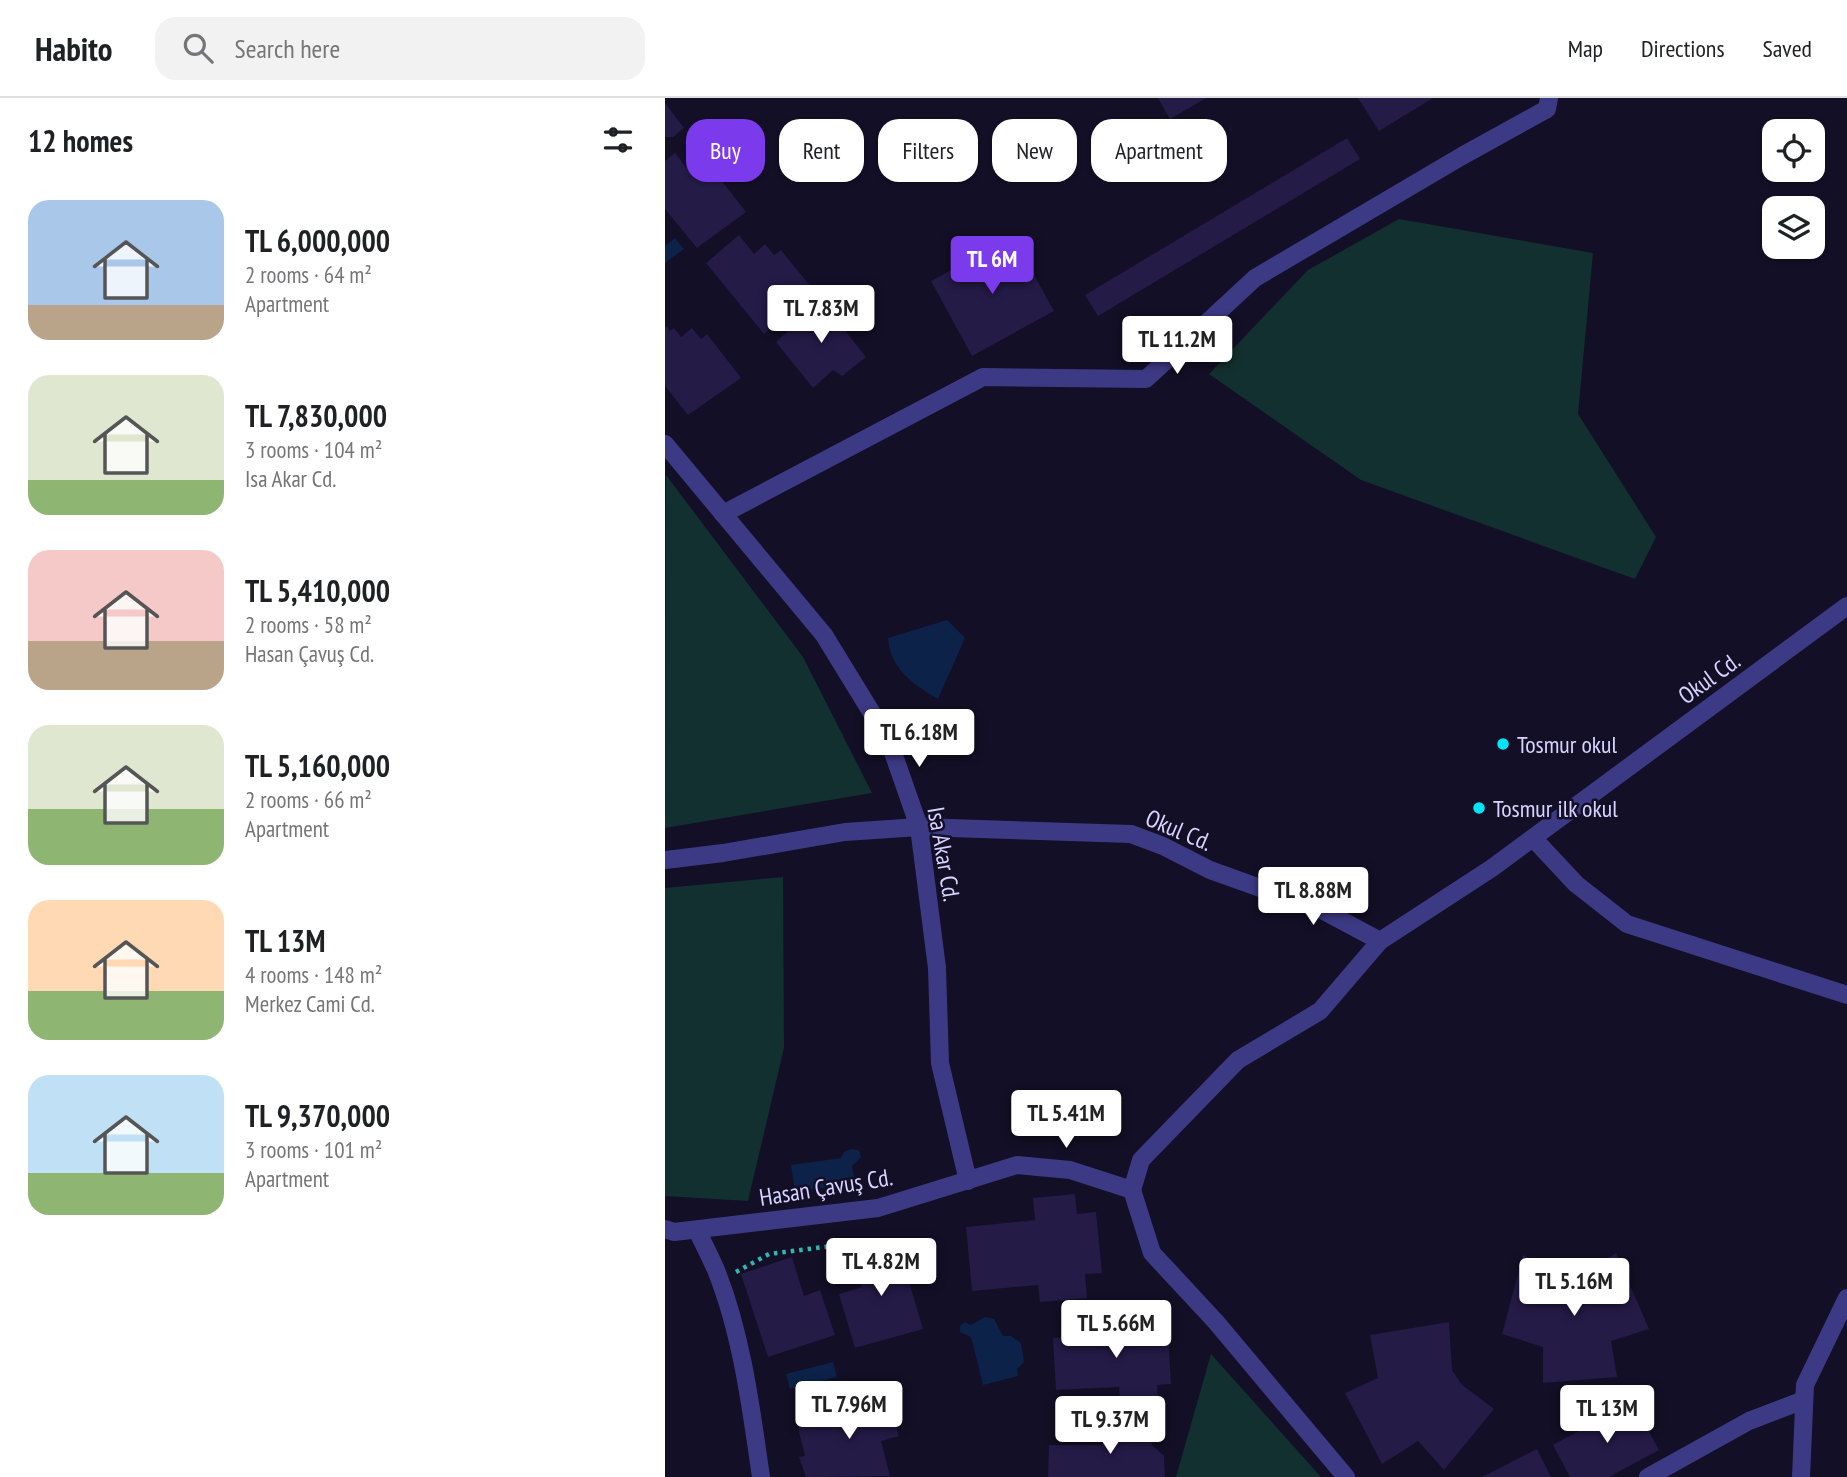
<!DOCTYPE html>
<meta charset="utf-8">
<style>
:root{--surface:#fff;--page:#f2f2f2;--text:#202124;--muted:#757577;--line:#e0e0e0;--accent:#7c3aed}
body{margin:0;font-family:"PT Sans Narrow",sans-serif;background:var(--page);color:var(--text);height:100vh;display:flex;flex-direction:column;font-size:26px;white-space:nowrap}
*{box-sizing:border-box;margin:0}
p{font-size:23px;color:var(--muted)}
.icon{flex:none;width:38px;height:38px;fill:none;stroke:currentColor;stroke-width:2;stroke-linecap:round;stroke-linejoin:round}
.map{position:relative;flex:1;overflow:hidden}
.details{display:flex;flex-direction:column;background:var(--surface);width:665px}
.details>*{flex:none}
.top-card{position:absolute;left:21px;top:21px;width:665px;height:63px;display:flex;gap:14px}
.buttons{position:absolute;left:1097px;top:21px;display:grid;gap:14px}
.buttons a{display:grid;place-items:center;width:63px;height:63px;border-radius:14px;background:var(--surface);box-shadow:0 2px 5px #0004;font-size:35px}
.price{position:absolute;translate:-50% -60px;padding:0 16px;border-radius:7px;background:#fff;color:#222;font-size:23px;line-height:46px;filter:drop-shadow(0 2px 4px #0008)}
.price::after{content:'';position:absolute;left:50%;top:42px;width:21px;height:16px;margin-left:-10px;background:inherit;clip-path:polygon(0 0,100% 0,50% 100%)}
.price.current{background:var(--accent);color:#fff}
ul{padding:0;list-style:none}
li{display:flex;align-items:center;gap:21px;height:175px;padding:0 28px}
li span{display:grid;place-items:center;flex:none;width:196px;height:140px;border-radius:21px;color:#555}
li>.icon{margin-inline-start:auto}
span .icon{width:84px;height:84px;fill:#fffc;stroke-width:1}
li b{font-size:30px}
h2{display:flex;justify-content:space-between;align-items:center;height:84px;padding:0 28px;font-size:30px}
.pill{padding:0 24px;border-radius:21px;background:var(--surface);box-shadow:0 2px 5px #0004;font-size:24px;line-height:63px}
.pill.current{background:var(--accent);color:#fff}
header{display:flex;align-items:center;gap:42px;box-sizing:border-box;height:98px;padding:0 35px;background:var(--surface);border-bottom:2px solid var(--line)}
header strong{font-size:33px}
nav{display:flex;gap:38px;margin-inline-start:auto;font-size:24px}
.search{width:490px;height:63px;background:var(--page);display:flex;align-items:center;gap:18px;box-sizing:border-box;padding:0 24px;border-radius:21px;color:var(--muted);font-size:26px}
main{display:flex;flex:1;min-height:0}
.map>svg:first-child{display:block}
.green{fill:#12302f}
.water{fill:#0c2248}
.building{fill:#241b47}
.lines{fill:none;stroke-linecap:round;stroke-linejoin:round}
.path{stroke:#2fb8b0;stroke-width:4.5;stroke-dasharray:3.5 5;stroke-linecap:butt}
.street{stroke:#3d3a85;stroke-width:18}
.poi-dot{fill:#00e5ff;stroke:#130f26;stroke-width:2.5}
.labels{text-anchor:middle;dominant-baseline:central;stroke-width:5;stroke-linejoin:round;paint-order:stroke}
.street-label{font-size:24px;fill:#d9d4ff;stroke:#130f26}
.poi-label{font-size:24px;fill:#d9d4ff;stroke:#130f26;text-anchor:start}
</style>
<header>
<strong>Habito</strong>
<div class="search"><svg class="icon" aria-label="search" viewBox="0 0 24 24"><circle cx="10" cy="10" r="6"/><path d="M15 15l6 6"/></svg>Search here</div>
<nav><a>Map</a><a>Directions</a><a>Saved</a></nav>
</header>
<main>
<section class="details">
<h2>12 homes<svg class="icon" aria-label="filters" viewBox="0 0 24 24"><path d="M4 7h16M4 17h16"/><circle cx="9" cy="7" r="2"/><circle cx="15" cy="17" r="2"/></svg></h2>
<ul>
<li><span style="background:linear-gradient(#a9c7e8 75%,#b9a48a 0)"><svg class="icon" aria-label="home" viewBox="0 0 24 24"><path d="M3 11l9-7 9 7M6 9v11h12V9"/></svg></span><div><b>TL 6,000,000</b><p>2 rooms · 64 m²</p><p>Apartment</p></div></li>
<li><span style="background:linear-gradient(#dfe7d0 75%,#8fb573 0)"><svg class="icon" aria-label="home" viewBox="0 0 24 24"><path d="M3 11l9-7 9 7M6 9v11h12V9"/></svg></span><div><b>TL 7,830,000</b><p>3 rooms · 104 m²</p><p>Isa Akar Cd.</p></div></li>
<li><span style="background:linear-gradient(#f6c9c9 65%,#b9a48a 0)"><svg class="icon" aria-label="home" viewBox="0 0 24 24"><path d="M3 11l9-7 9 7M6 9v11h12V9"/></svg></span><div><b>TL 5,410,000</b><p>2 rooms · 58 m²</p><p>Hasan Çavuş Cd.</p></div></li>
<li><span style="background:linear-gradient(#dfe7d0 60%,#8fb573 0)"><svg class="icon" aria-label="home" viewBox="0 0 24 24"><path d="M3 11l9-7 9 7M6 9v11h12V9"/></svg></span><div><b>TL 5,160,000</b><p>2 rooms · 66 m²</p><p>Apartment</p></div></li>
<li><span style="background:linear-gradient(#ffd9b3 65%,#8fb573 0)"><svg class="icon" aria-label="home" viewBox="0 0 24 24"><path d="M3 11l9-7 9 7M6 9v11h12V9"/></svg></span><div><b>TL 13M</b><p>4 rooms · 148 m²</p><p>Merkez Cami Cd.</p></div></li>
<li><span style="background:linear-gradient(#bfe0f5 70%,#8fb573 0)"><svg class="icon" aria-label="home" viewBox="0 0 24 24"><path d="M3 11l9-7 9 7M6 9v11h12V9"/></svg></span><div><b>TL 9,370,000</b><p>3 rooms · 101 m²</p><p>Apartment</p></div></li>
</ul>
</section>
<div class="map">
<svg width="1182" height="1379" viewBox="0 0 1182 1379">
<rect width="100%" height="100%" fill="#130f26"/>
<g class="green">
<polygon points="734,121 928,155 913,316 991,439 970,481 696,382 544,276 643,172"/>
<polygon points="1,377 138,559 207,695 0,730"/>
<polygon points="118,779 119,950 83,1103 0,1098 0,790"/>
<polygon points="546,1256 656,1379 511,1379"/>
</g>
<g class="water">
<polygon points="10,140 19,151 0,165 0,148"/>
<path d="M282,522l18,18 -27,61c-24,-14 -48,-30 -50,-61z"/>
<polygon points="186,1051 194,1052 196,1059 187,1068 190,1085 130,1094 126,1067 176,1060 179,1054"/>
<polygon points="320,1219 329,1221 338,1238 346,1238 356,1245 359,1264 352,1271 353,1278 318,1287 306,1239 295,1234 295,1228 300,1224 306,1227"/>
<polygon points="168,1264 172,1279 125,1291 121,1276"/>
</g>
<g class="building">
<polygon points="493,0 541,0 505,21"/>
<polygon points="693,0 768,0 714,33"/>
<polygon points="0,5 19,30 8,39 0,39"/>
<polygon points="682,40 695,61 433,218 420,197"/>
<polygon points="10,55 25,74 36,65 44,77 49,73 81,114 32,150 0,111 0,63"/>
<polygon points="74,137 89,156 100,146 109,157 116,152 150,194 99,236 41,165"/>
<polygon points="348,139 389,213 307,258 266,183"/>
<polygon points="154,205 164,215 170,211 187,230 181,234 201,259 177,278 168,272 148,290 111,244"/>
<polygon points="2,228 5,233 9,230 16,239 27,230 36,241 42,236 76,280 23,317 0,288 0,230"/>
<polygon points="410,1096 412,1116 431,1114 437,1175 420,1176 422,1200 375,1204 373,1187 307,1193 301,1129 370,1122 368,1100"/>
<polygon points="232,1143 258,1231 190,1250 174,1196 197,1189 187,1156"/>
<polygon points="951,1155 984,1231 946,1243 952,1279 878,1285 878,1249 837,1236 858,1157 895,1177 923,1173"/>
<polygon points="127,1159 139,1198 155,1192 170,1237 103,1259 76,1176"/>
<polygon points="490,1218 491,1236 503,1235 506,1286 492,1287 493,1301 455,1303 454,1289 391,1292 388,1240 452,1237 451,1220"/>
<polygon points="784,1224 787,1272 797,1287 829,1311 779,1372 753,1343 717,1366 680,1295 713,1280 705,1237"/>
<polygon points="221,1299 234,1338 216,1343 225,1378 141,1379 134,1359 140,1358 133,1330 168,1317 167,1311"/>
<polygon points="967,1303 994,1352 944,1379 905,1379 888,1347"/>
<polygon points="475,1323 485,1334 487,1347 499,1358 500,1379 383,1379 384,1347 437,1347 442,1333 452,1325"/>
<polygon points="872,1351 886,1379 817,1379"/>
</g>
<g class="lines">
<polyline class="path" points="71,1174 104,1156 167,1148"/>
<g class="street">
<polyline points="0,346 159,537 224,643 254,729 272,870 275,965 303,1083"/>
<polyline points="58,416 318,279 481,281 590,180 797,58 882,11 884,0"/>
<polyline points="868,740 911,786 962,826 1182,897"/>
<polyline points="0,762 58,755 180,734 254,729 466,736 498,748 545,772 659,813 715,843 827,770 1182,508"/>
<polyline points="467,1092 487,1155 551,1224 681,1379"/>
<polyline points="0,1131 9,1134 213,1110 352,1067 405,1072 467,1092 476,1062 573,962 655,913 715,843"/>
<path d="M32,1132c6,13 13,26 19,40 26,65 35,138 45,207"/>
<polyline points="983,1379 1084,1323 1139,1302"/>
<polyline points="1136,1379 1140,1287 1182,1200"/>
</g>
</g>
<g class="poi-dot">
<circle cx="838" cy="646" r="7"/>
<circle cx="814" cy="710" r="7"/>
</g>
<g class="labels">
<g class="street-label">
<text transform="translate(1044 580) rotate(-36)">Okul Cd.</text>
<text transform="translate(514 732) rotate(23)">Okul Cd.</text>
<text transform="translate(279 756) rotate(80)">Isa Akar Cd.</text>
<text transform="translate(161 1089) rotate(-9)">Hasan Çavuş Cd.</text>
</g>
<g class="poi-label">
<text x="852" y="646">Tosmur okul</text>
<text x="828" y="710">Tosmur ilk okul</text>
</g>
</g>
</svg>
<div class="buttons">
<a><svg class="icon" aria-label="locate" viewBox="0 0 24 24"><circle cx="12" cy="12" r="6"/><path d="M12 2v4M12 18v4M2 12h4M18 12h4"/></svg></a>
<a><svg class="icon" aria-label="layers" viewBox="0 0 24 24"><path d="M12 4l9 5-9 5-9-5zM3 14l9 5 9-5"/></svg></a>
</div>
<b class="price current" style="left:327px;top:198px">TL 6M</b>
<b class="price" style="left:156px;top:247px">TL 7.83M</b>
<b class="price" style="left:512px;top:278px">TL 11.2M</b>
<b class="price" style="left:254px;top:671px">TL 6.18M</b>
<b class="price" style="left:648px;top:829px">TL 8.88M</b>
<b class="price" style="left:401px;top:1052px">TL 5.41M</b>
<b class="price" style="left:216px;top:1200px">TL 4.82M</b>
<b class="price" style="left:909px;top:1220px">TL 5.16M</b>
<b class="price" style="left:451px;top:1262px">TL 5.66M</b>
<b class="price" style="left:184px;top:1343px">TL 7.96M</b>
<b class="price" style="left:942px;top:1347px">TL 13M</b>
<b class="price" style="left:445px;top:1358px">TL 9.37M</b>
<div class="top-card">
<a class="pill current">Buy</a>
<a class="pill">Rent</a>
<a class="pill">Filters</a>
<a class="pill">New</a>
<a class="pill">Apartment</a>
</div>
</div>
</main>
